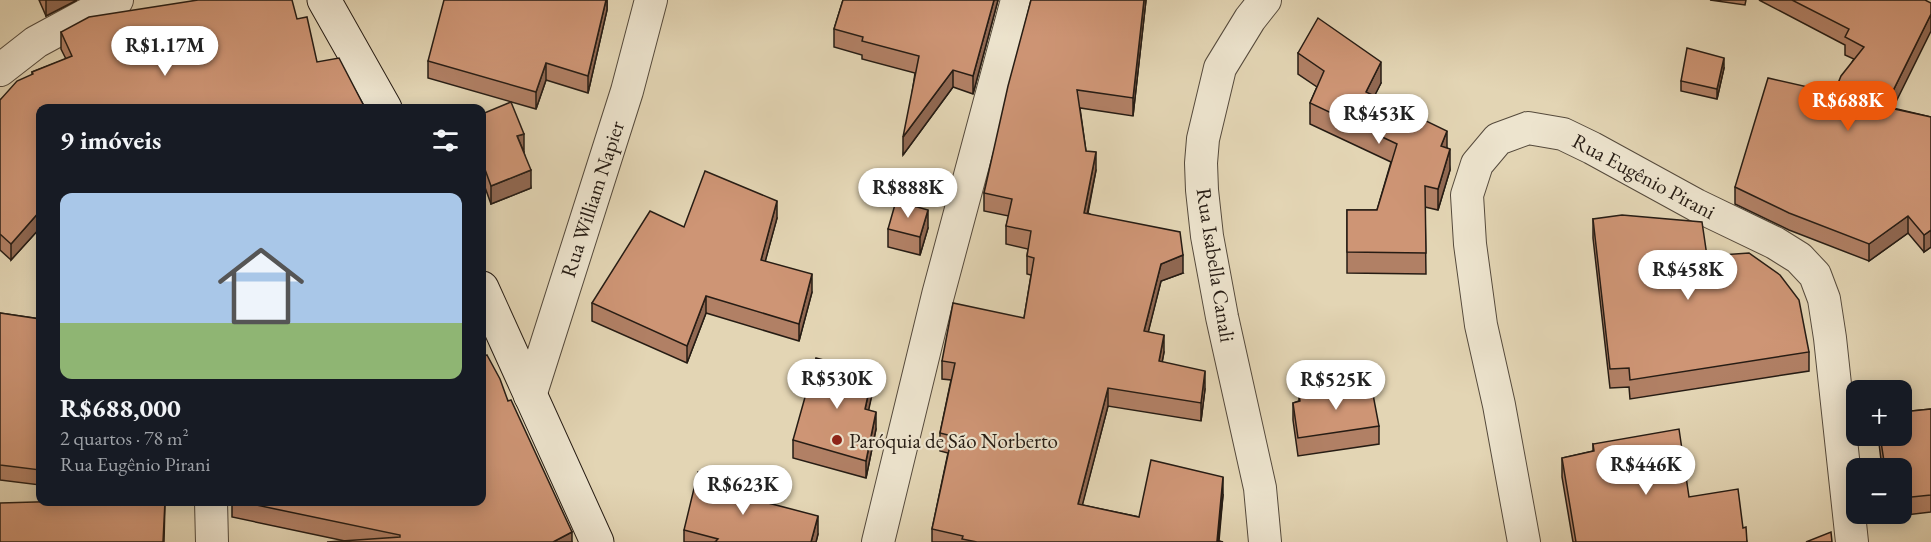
<!DOCTYPE html>
<html lang="pt">
<meta charset="utf-8">
<style>
:root{--surface:#171b24;--page:#20242c;--text:#f1f3f6;--muted:#9ea1a6;--line:#363941;--accent:#ea580c}
body{margin:0;font-family:"EB Garamond",serif;background:var(--page);color:var(--text);height:100vh;display:flex;flex-direction:column;font-size:22px;white-space:nowrap}
*{box-sizing:border-box;margin:0}
p{font-size:20px;color:var(--muted)}
.icon{flex:none;width:33px;height:33px;fill:none;stroke:currentColor;stroke-width:2;stroke-linecap:round;stroke-linejoin:round}
.map{position:relative;flex:1;overflow:hidden}
.sheet{position:absolute;left:36px;top:104px;width:450px;height:402px;display:flex;flex-direction:column;background:var(--surface);border-radius:12px;box-shadow:0 3px 15px #0003}
.sheet>*{flex:none}
.fabs{position:absolute;left:1846px;top:380px;display:grid;gap:12px}
.fabs a{display:grid;place-items:center;width:66px;height:66px;border-radius:12px;background:var(--surface);box-shadow:0 3px 15px #0003;font-size:30px}
.price{position:absolute;translate:-50% -51px;padding:0 14px;border-radius:21px;background:#fff;color:#222;font-size:20px;line-height:39px;filter:drop-shadow(0 2px 3px #0008)}
.price::after{content:'';position:absolute;left:50%;top:36px;width:18px;height:14px;margin-left:-9px;background:inherit;clip-path:polygon(0 0,100% 0,50% 100%)}
.price.on{background:var(--accent);color:#fff}
ul{padding:0;list-style:none}
li{display:grid;align-content:center;gap:12px;height:318px;padding:0 24px}
li+li{border-top:2px solid var(--line)}
li span{display:grid;place-items:center;height:186px;border-radius:12px;color:#555}
li>.icon{margin-inline-start:auto}
span .icon{width:108px;height:108px;fill:#fffc;stroke-width:1}
li b{font-size:26px}
h2{display:flex;justify-content:space-between;align-items:center;height:72px;padding:0 24px;font-size:26px}
.map>svg:first-child{display:block}
.lines{fill:none;stroke-linecap:round;stroke-linejoin:round}
.street-casing{stroke:#554a3c;stroke-width:34}
.secondary-casing{stroke:#261c14;stroke-width:35}
.street{stroke:#ede4ce;stroke-width:32}
.secondary{stroke:#ede4ce;stroke-width:33}
.wall{fill:#b18065;stroke:#261c14;stroke-width:1.5}
.shaded-wall{fill:#906852;stroke:#261c14;stroke-width:1.5}
.building{fill:#ce9575;stroke:#261c14;stroke-width:1.5}
.poi-dot{fill:#8f2418;stroke:#ede4ce;stroke-width:2}
.labels{text-anchor:middle;dominant-baseline:central;stroke-width:4.5;stroke-linejoin:round;paint-order:stroke}
.street-label{font-size:21px;fill:#261c14;stroke:#ede4ce}
.poi-label{font-size:21px;fill:#261c14;stroke:#ede4ce;text-anchor:start}
</style>
<div class="map">
<svg width="1931" height="542" viewBox="0 0 1931 542">
<rect width="100%" height="100%" fill="#e3d5b4"/>
<filter id="stains"><feTurbulence type="fractalNoise" baseFrequency=".00333" numOctaves="4"/><feColorMatrix values="0 0 0 0 .2 0 0 0 0 .09 0 0 0 0 .02 0 0 0 .5 -.17"/></filter>
<radialGradient id="worn" r=".72"><stop offset=".6" stop-color="#630" stop-opacity="0"/><stop offset="1" stop-color="#630" stop-opacity=".3"/></radialGradient>
<g class="lines">
<g class="street-casing">
<g id="street">
<polyline points="1265,0 1250,19 1220,68 1203,139 1201,163 1202,190 1207,236 1222,317 1260,488 1265,542"/>
<polyline points="0,70 36,42 84,16 117,0"/>
<polyline points="530,396 627,91 651,0"/>
<polyline points="211,501 212,542"/>
<polyline points="878,542 938,295 1017,0"/>
<polyline points="1524,542 1499,405 1481,325 1470,244 1467,195 1477,164 1498,139 1528,128 1563,134 1592,148 1696,205 1775,243 1799,258 1815,275 1824,299 1830,338 1852,542"/>
</g>
</g>
<g class="secondary-casing">
<g id="secondary">
<polyline points="324,0 385,108"/>
<polyline points="482,288 597,542"/>
</g>
</g>
<use href="#street" class="street"/>
<use href="#secondary" class="secondary"/>
</g>
<g class="wall">
<polygon points="39,0 77,0 46,16"/>
<polygon points="198,0 40,108 40,228 11,260 0,250 0,100 32,75 32,72 66,59 61,49 61,32"/>
<polygon points="606,0 607,0 607,10 588,93 546,80 536,109 428,78 428,61"/>
<polygon points="843,0 998,0 973,94 953,87 903,155 915,73 862,59 862,55 834,47 834,29"/>
<polygon points="1031,0 1146,0 1133,116 1080,108 1086,151 1096,170 1088,213 1183,273 1161,281 1148,332 1164,352 1162,362 1205,389 1201,421 1108,406 1082,505 1139,517 1223,495 1219,541 1223,542 932,542 932,529 948,453 940,451 940,433 951,380 942,379 942,361 1024,318 1031,275 1027,274 1027,256 1028,249 1006,244 1006,226 1009,216 984,211 984,193"/>
<polygon points="1710,0 1746,0 1745,5"/>
<polygon points="1759,0 1925,0 1893,108 1931,117 1931,247 1924,252 1908,233 1869,261 1789,230 1735,204 1735,187 1834,93 1854,59 1845,55 1845,45"/>
<polygon points="1298,53 1381,83 1374,96 1447,148 1450,170 1438,210 1425,207 1426,274 1347,273 1347,210 1377,210 1391,162 1310,124 1310,103 1317,87 1298,74"/>
<polygon points="1724,68 1717,99 1681,91 1681,81"/>
<polygon points="482,114 524,152 531,188 491,204 482,179"/>
<polygon points="777,218 765,261 812,292 799,341 706,313 687,363 592,321 592,303 684,227"/>
<polygon points="1593,219 1707,256 1809,352 1809,371 1630,399 1629,387 1610,388 1593,238"/>
<polygon points="928,228 920,255 888,247 888,229"/>
<polygon points="0,313 40,319 40,485 0,480"/>
<polygon points="873,390 868,410 876,429 866,478 793,458 793,440"/>
<polygon points="1299,396 1379,426 1379,444 1298,456 1293,420 1293,403 1299,401"/>
<polygon points="508,401 572,542 345,541 232,517 232,501 482,501"/>
<polygon points="1931,409 1931,512 1889,517 1888,513 1902,513 1902,468 1882,468 1878,435 1902,435 1902,412"/>
<polygon points="1593,444 1689,497 1743,528 1747,542 1573,542 1562,477 1562,458 1593,451"/>
<polygon points="732,494 818,534 816,542 684,542 684,530"/>
<polygon points="70,501 173,501 173,505 165,503 164,542 0,542"/>
</g>
<g class="shaded-wall">
<polygon points="46,0 77,0 46,16"/>
<polygon points="606,0 607,0 607,10 588,93 588,76"/>
<polygon points="994,0 998,0 973,94 973,76"/>
<polygon points="1144,0 1146,0 1133,116 1133,98"/>
<polygon points="1931,14 1931,31 1885,124 1885,107"/>
<polygon points="1724,58 1724,68 1717,99 1717,89"/>
<polygon points="1381,62 1381,83 1366,113 1366,92"/>
<polygon points="546,63 546,80 536,109 536,92"/>
<polygon points="953,70 953,87 903,155 903,137"/>
<polygon points="1447,131 1447,152 1441,146"/>
<polygon points="524,134 524,152 517,136"/>
<polygon points="1450,149 1450,170 1438,210 1438,189"/>
<polygon points="1096,152 1096,170 1084,230 1084,213"/>
<polygon points="531,170 531,188 491,204 491,186"/>
<polygon points="777,201 777,218 761,277 761,260"/>
<polygon points="928,210 928,228 920,255 920,237"/>
<polygon points="40,211 40,228 11,260 11,244"/>
<polygon points="1908,216 1908,233 1869,261 1869,244"/>
<polygon points="1931,230 1931,247 1924,252 1924,235"/>
<polygon points="1183,255 1183,273 1161,281 1144,349 1144,331 1161,264"/>
<polygon points="812,274 812,292 799,341 799,324"/>
<polygon points="706,296 706,313 687,363 687,346"/>
<polygon points="1164,335 1164,352 1159,379 1159,361"/>
<polygon points="1205,371 1205,389 1201,421 1201,403"/>
<polygon points="873,373 873,390 865,427 865,409"/>
<polygon points="1108,388 1108,406 1078,522 1078,504"/>
<polygon points="876,412 876,429 866,478 866,461"/>
<polygon points="1223,477 1223,495 1218,542 1217,542"/>
<polygon points="818,516 818,534 816,542 811,542"/>
<polygon points="572,532 572,542 553,542"/>
</g>
<g class="building">
<polygon points="198,0 292,0 297,19 307,17 317,62 339,58 365,108 40,108 40,211 11,244 0,234 0,100 17,81 33,74 32,72 72,56 61,32 89,17"/>
<polygon points="444,0 606,0 588,76 546,63 536,92 428,61"/>
<polygon points="843,0 994,0 973,76 953,70 903,137 919,56 862,41 863,37 834,29"/>
<polygon points="1031,0 1144,0 1133,98 1077,90 1086,151 1096,152 1084,213 1180,232 1183,255 1161,264 1144,331 1164,335 1159,361 1205,371 1201,403 1108,388 1078,504 1139,517 1151,460 1223,477 1217,541 1223,542 977,542 962,539 963,536 932,529 952,436 940,433 955,363 942,361 953,303 1024,318 1034,258 1027,256 1031,231 1006,226 1012,199 984,193 1008,86"/>
<polygon points="1792,0 1925,0 1931,3 1931,14 1885,107 1931,117 1931,230 1924,235 1908,216 1869,244 1789,213 1735,187 1768,78 1834,93 1841,76 1864,47 1845,37 1849,29"/>
<polygon points="1318,18 1381,62 1366,92 1447,131 1441,146 1450,149 1438,189 1425,186 1426,253 1347,252 1347,210 1377,210 1397,144 1310,103 1324,71 1298,53"/>
<polygon points="1687,48 1724,58 1717,89 1681,81"/>
<polygon points="511,102 524,134 517,136 531,170 491,186 482,161 482,114"/>
<polygon points="705,171 777,201 761,260 812,274 799,324 706,296 687,346 592,303 650,211 684,227"/>
<polygon points="896,201 928,210 920,237 888,229"/>
<polygon points="1622,215 1702,222 1707,256 1749,253 1780,275 1799,300 1809,352 1630,380 1629,368 1610,369 1593,219"/>
<polygon points="0,313 40,319 40,470 0,465"/>
<polygon points="487,355 500,379 508,401 511,400 572,532 553,542 327,542 400,537 400,535 237,501 482,501 482,357"/>
<polygon points="816,358 873,373 865,409 876,412 866,461 793,440"/>
<polygon points="1371,384 1379,426 1298,438 1293,403 1300,401 1299,396"/>
<polygon points="1931,409 1931,495 1902,498 1902,468 1885,468 1880,435 1901,435 1903,438 1905,436 1902,428 1902,412"/>
<polygon points="1679,429 1689,497 1738,489 1743,528 1746,527 1747,542 1576,542 1562,458 1594,451 1593,444"/>
<polygon points="698,472 732,482 730,493 818,516 811,542 715,542 718,539 684,530"/>
<polygon points="70,501 165,501 163,542 0,542 0,503"/>
<polygon points="1831,532 1832,542 1806,542"/>
</g>
<circle class="poi-dot" cx="837" cy="440" r="6"/>
<g class="labels">
<g class="street-label">
<text transform="translate(1644 176) rotate(28)">Rua Eugênio Pirani</text>
<text transform="translate(592 199) rotate(-72)">Rua William Napier</text>
<text transform="translate(1216 265) rotate(81)">Rua Isabella Canali</text>
</g>
<g class="poi-label">
<text x="849" y="440">Paróquia de São Norberto</text>
</g>
</g>
<rect width="100%" height="100%" filter="url(#stains)"/>
<rect width="100%" height="100%" fill="url(#worn)"/>
</svg>
<div class="fabs">
<a>+</a>
<a>−</a>
</div>
<b class="price" style="left:165px;top:77px">R$1.17M</b>
<b class="price on" style="left:1848px;top:132px">R$688K</b>
<b class="price" style="left:1379px;top:145px">R$453K</b>
<b class="price" style="left:908px;top:219px">R$888K</b>
<b class="price" style="left:1688px;top:301px">R$458K</b>
<b class="price" style="left:837px;top:410px">R$530K</b>
<b class="price" style="left:1336px;top:411px">R$525K</b>
<b class="price" style="left:1646px;top:496px">R$446K</b>
<b class="price" style="left:743px;top:516px">R$623K</b>
<section class="sheet">
<h2>9 imóveis<svg class="icon" aria-label="filters" viewBox="0 0 24 24"><path d="M4 7h16M4 17h16"/><circle cx="9" cy="7" r="2"/><circle cx="15" cy="17" r="2"/></svg></h2>
<ul>
<li><span style="background:linear-gradient(#a9c7e8 70%,#8fb573 0)"><svg class="icon" aria-label="home" viewBox="0 0 24 24"><path d="M3 11l9-7 9 7M6 9v11h12V9"/></svg></span><div><b>R$688,000</b><p>2 quartos · 78 m²</p><p>Rua Eugênio Pirani</p></div></li>
</ul>
</section>
</div>
